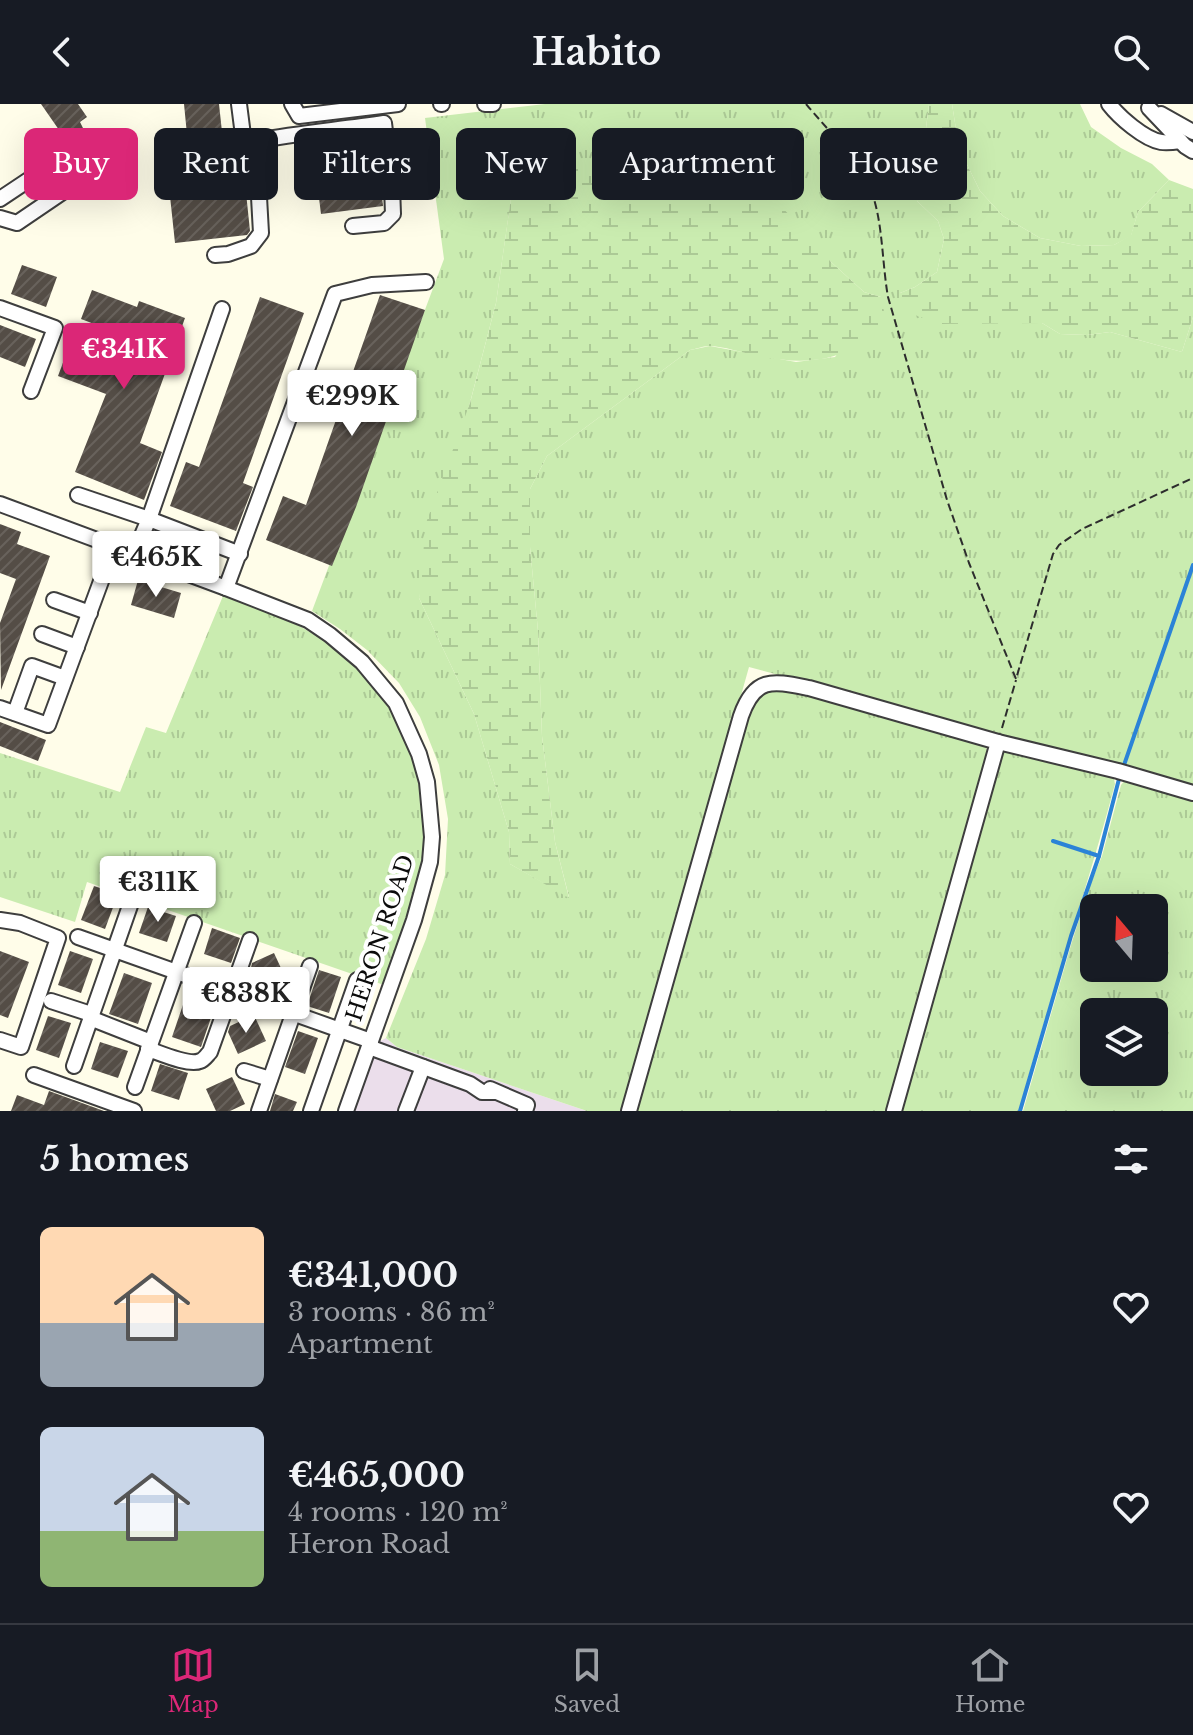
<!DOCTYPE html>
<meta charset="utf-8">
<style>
:root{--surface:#171b24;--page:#242831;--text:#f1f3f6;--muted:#9ea1a6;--line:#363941;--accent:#db2777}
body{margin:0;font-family:"Libre Baskerville",serif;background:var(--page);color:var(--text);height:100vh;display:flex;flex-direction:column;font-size:30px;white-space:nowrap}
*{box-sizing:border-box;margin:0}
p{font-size:26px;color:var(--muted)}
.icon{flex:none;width:44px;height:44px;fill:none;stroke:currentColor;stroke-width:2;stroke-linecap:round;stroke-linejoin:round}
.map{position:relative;height:1007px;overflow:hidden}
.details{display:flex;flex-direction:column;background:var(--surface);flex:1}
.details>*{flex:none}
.guide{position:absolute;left:24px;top:24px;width:1146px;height:72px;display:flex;gap:16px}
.needle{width:52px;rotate:341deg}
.tools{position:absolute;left:1080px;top:790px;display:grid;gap:16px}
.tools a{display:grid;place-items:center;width:88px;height:88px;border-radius:12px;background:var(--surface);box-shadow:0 8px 32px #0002;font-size:40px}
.price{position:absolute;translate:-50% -68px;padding:0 18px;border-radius:8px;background:#fff;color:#222;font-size:26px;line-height:52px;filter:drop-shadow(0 2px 4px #0008)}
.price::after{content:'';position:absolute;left:50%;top:48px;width:24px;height:18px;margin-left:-12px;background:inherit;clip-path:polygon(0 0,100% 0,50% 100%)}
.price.on{background:var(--accent);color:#fff}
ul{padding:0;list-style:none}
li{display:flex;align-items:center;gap:24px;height:200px;padding:0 40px}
li span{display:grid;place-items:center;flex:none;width:224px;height:160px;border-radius:12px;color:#555}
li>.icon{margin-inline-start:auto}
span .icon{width:96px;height:96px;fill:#fffc;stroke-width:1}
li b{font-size:34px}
h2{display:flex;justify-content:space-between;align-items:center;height:96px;padding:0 40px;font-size:34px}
.chip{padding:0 28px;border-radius:12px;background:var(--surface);box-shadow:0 8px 32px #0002;font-size:28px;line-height:72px}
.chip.on{background:var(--accent);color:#fff}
header{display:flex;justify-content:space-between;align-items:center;height:104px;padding:0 40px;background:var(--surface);font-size:36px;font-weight:700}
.tabs{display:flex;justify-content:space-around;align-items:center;height:112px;border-top:2px solid var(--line);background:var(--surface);font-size:22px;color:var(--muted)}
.tabs a{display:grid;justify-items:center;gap:4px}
.tabs .on{color:var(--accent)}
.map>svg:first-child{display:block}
.industrial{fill:#ebdeeb}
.grass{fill:url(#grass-tufts);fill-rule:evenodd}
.wetland{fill:url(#wetland-marsh)}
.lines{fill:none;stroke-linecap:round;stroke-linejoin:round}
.stream{stroke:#2b83d7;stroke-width:4}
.building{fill:url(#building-hatch)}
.minor-casing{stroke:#3e3e3e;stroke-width:18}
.path{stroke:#2d2d2d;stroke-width:2;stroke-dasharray:8 4;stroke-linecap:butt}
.minor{stroke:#fff;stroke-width:14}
.labels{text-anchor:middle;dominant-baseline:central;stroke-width:8;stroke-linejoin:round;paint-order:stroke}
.street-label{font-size:22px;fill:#0b0b0b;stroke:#fff}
</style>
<header><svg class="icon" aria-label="back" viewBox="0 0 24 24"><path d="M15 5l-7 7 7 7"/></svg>Habito<svg class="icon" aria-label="search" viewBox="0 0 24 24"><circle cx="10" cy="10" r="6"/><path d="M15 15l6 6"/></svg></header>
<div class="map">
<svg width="1193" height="1007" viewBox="0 0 1193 1007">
<defs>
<pattern id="grass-tufts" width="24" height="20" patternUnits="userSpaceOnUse" patternTransform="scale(2)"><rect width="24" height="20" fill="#caecb0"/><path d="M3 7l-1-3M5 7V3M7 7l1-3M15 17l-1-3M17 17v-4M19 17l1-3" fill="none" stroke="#acc996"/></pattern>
<pattern id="wetland-marsh" width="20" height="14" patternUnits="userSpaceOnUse" patternTransform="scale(2)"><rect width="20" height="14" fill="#caecb0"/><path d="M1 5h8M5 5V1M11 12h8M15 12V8" fill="none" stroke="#acc996"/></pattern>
<pattern id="building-hatch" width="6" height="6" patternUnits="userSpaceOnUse" patternTransform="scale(2)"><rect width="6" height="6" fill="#544d46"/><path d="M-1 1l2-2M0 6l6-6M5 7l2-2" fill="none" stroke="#68625c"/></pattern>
</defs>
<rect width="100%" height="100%" fill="#fffde9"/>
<polygon class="industrial" points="386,934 397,943 587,1007 346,1007 369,943"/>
<g class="grass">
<path d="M545,0h384l-12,97 21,20 6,18 -7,33 -22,15 -15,6 97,30h45l18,11 27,1 23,-3 72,20 11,-35v470l-444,-120 -125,444h-37l-190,-64 -11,-9 40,-99 19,-64 3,-56 -9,-54 -19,-48 -21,-34 -32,-33 -27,-21 -28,-18 132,-352 -19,-141zM513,81l317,76 34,31 17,5 -46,60 -39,5 -86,-16 -20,4 -143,106 -17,33v58l8,84 4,105 13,106 14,55 -59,-33 -1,-32 -35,-118 -55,-116 77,-295z"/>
<polygon points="952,0 1080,0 1091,23 1121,44 1152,60 1169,76 1138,108 1131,132 1114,141 1081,142 1040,134 1003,112 980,87 959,44"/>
<path d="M223,492c32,12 67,22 95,41 85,57 123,150 100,250 -2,12 -8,23 -12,35 -7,21 -15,42 -22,63l-297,-103 -12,40 -75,-25v-144l120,39 26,-65 20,6z"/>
<polygon points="789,583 982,638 990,650 890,1007 633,1007 748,599 759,588"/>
<path d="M1017,646l96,24 2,10c-29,110 -67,217 -96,327h-123l103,-355 5,-4z"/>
<path d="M1127,674l66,19v314h-170l48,-166 19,-60 12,-29 19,-71zM1094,804h60v60h-60zM1094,908h60v60h-60z"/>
</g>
<g class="wetland">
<polygon points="929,0 952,0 959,44 980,87 1003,112 1040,134 1081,142 1114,141 1131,131 1138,108 1169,76 1193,85 1193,213 1182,248 1110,228 1087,231 1060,230 1042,219 939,220 915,211 903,204 900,189 915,183 937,168 944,135 938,117 917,97"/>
<path d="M600,54l119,3 55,37 56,63 34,31 17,5 4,19c-29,47 -77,50 -127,40 -14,-3 -36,-10 -49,-10 -6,0 -13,3 -19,4l-143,106 -17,33v58l8,84 4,105 13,106 14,56 -59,-34 -1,-32 -35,-118 -55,-116 7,-75 44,-120 26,-100 17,-119z"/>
</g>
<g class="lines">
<g class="stream">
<polyline points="1123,664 1193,461"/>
<polyline points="1099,752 1119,675"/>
<polyline points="1020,1007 1071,832 1099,752 1053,737"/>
</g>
</g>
<g class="building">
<polygon points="41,0 78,0 87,13 80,18 83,24 66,36"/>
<polygon points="184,0 219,0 225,56 238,54 245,79 250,127 247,131 175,139 167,64 190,61"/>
<polygon points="376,38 383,102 321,110 313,46"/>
<polygon points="22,161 57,173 46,203 11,190"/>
<polygon points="92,186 137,203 139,197 185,214 140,339 162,348 144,396 75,368 106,290 58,272 68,245 115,263 126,232 81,215"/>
<polygon points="380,191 425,206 356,403 332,462 266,436 283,392 306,401"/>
<polygon points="260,193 304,209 243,379 253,383 236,427 170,402 186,358 199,363"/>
<polygon points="0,221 36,235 25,263 0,253"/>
<polygon points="0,420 21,428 17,440 50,452 1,586 0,519 16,475 0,469"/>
<polygon points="138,476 181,489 174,514 131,501"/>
<polygon points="0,618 46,636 38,657 0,642"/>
<polygon points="94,782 118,790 105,825 81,816"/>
<polygon points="148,803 176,812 167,838 139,829"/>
<polygon points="212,824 240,834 231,859 204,850"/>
<polygon points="0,847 29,858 8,914 0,911"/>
<polygon points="70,847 93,855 81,889 58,881"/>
<polygon points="274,849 286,875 262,887 251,864 252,859"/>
<polygon points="319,866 341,873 329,909 307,902"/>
<polygon points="124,869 152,879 138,920 109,910"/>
<polygon points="186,892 215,902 201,943 172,933"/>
<polygon points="254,911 266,937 238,950 228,928 230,922"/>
<polygon points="48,912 71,919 59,954 36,946"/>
<polygon points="298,927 318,934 305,970 285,963"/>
<polygon points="100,938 128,947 118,974 91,965"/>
<polygon points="160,960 188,969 179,996 151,987"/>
<polygon points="232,973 245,1000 230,1007 216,1007 206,985"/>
<polygon points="49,987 104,1007 11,1007 17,991 44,1001"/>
<polygon points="275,990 297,998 293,1007 270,1007"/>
</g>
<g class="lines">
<g class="minor-casing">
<g id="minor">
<path d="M239,0l5,39c46,-9 93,-13 140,-20l8,64 1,27 -9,9 -31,3"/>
<polyline points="292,0 299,12 398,0"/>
<polyline points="441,0 442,0"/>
<polyline points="485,0 493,0"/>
<path d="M1109,0c10,13 35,35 52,38 6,1 13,0 19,-1"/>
<polyline points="1149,4 1185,42 1193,47"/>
<polyline points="1161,10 1193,28"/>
<polyline points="0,95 81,41 91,40 95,66 17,119 0,114"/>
<polyline points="215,151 228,150 251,142 261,129 259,93 244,39"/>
<polyline points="0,204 55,224 31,287"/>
<polyline points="78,391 149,415 240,450"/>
<polyline points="0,400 226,484 308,516 330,531 362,558 396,599 419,650 427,678 432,733 430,758 414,816 346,1007"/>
<polyline points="134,450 149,415 222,205"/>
<polyline points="226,484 335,190 372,181 426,178"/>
<polyline points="54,496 90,509"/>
<polyline points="42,530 77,543"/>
<polyline points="0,604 48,621 114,442"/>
<polyline points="15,609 32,562 65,574"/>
<polyline points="998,638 1118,667 1193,689"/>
<polyline points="0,816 20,819 58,834 21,943 0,936"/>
<polyline points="78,833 371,937"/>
<polyline points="51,897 91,910"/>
<polyline points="90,914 151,938"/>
<polyline points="369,943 470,980 482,988 495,988"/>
<path d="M148,945c12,4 41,17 52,12 4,-1 7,-6 10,-9l40,-112"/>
<polyline points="74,962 132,796"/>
<polyline points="244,967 270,975"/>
<polyline points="34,971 134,1007"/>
<polyline points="135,983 194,819"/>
<polyline points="490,985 527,1001 525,1007"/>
<polyline points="259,1007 310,862"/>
<polyline points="311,1007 357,876"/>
<polyline points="406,1007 423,963"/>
<path d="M629,1007l112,-395c14,-40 32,-35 68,-28l189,54 -104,369"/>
</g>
</g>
<g class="path">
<path d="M806,0c20,24 56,60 66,89 11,31 10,70 16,104l59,203 22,63 47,116 37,-125 6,-9 23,-16 111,-51"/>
<polyline points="1002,624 1016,576"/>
</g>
<use href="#minor" class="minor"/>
</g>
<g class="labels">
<g class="street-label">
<text transform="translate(380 834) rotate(-72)">HERON ROAD</text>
</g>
</g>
</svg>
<div class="tools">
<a><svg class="needle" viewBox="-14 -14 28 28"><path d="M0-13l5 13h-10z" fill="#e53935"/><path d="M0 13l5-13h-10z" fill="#9ea1a6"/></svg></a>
<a><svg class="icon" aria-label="layers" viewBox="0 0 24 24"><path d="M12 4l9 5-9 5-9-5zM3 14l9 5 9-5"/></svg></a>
</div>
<b class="price on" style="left:124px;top:287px">€341K</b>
<b class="price" style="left:352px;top:334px">€299K</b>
<b class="price" style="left:156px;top:495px">€465K</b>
<b class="price" style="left:158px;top:820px">€311K</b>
<b class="price" style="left:246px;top:931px">€838K</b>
<div class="guide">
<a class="chip on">Buy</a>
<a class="chip">Rent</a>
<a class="chip">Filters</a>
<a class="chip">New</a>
<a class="chip">Apartment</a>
<a class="chip">House</a>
</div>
</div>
<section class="details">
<h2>5 homes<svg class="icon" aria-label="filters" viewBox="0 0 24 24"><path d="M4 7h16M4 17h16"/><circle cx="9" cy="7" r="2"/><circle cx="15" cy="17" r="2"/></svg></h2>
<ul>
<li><span style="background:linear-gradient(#ffd9b3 60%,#9aa5b1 0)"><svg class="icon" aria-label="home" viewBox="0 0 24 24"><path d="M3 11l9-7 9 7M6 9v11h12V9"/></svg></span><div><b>€341,000</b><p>3 rooms · 86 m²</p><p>Apartment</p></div><svg class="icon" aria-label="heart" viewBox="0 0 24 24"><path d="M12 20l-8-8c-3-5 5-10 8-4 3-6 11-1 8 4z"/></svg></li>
<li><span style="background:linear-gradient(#c9d6e8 65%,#8fb573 0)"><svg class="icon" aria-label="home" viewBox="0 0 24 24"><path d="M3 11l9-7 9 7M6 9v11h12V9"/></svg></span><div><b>€465,000</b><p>4 rooms · 120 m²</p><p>Heron Road</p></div><svg class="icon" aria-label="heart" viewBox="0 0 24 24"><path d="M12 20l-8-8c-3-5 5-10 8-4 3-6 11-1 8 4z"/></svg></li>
</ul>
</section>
<nav class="tabs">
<a class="on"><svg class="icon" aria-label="map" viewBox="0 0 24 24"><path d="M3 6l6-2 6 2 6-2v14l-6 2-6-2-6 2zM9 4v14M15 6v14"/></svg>Map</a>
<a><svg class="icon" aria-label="saved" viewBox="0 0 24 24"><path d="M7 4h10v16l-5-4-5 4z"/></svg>Saved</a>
<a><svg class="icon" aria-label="home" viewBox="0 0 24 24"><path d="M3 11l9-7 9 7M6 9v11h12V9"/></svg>Home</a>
</nav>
